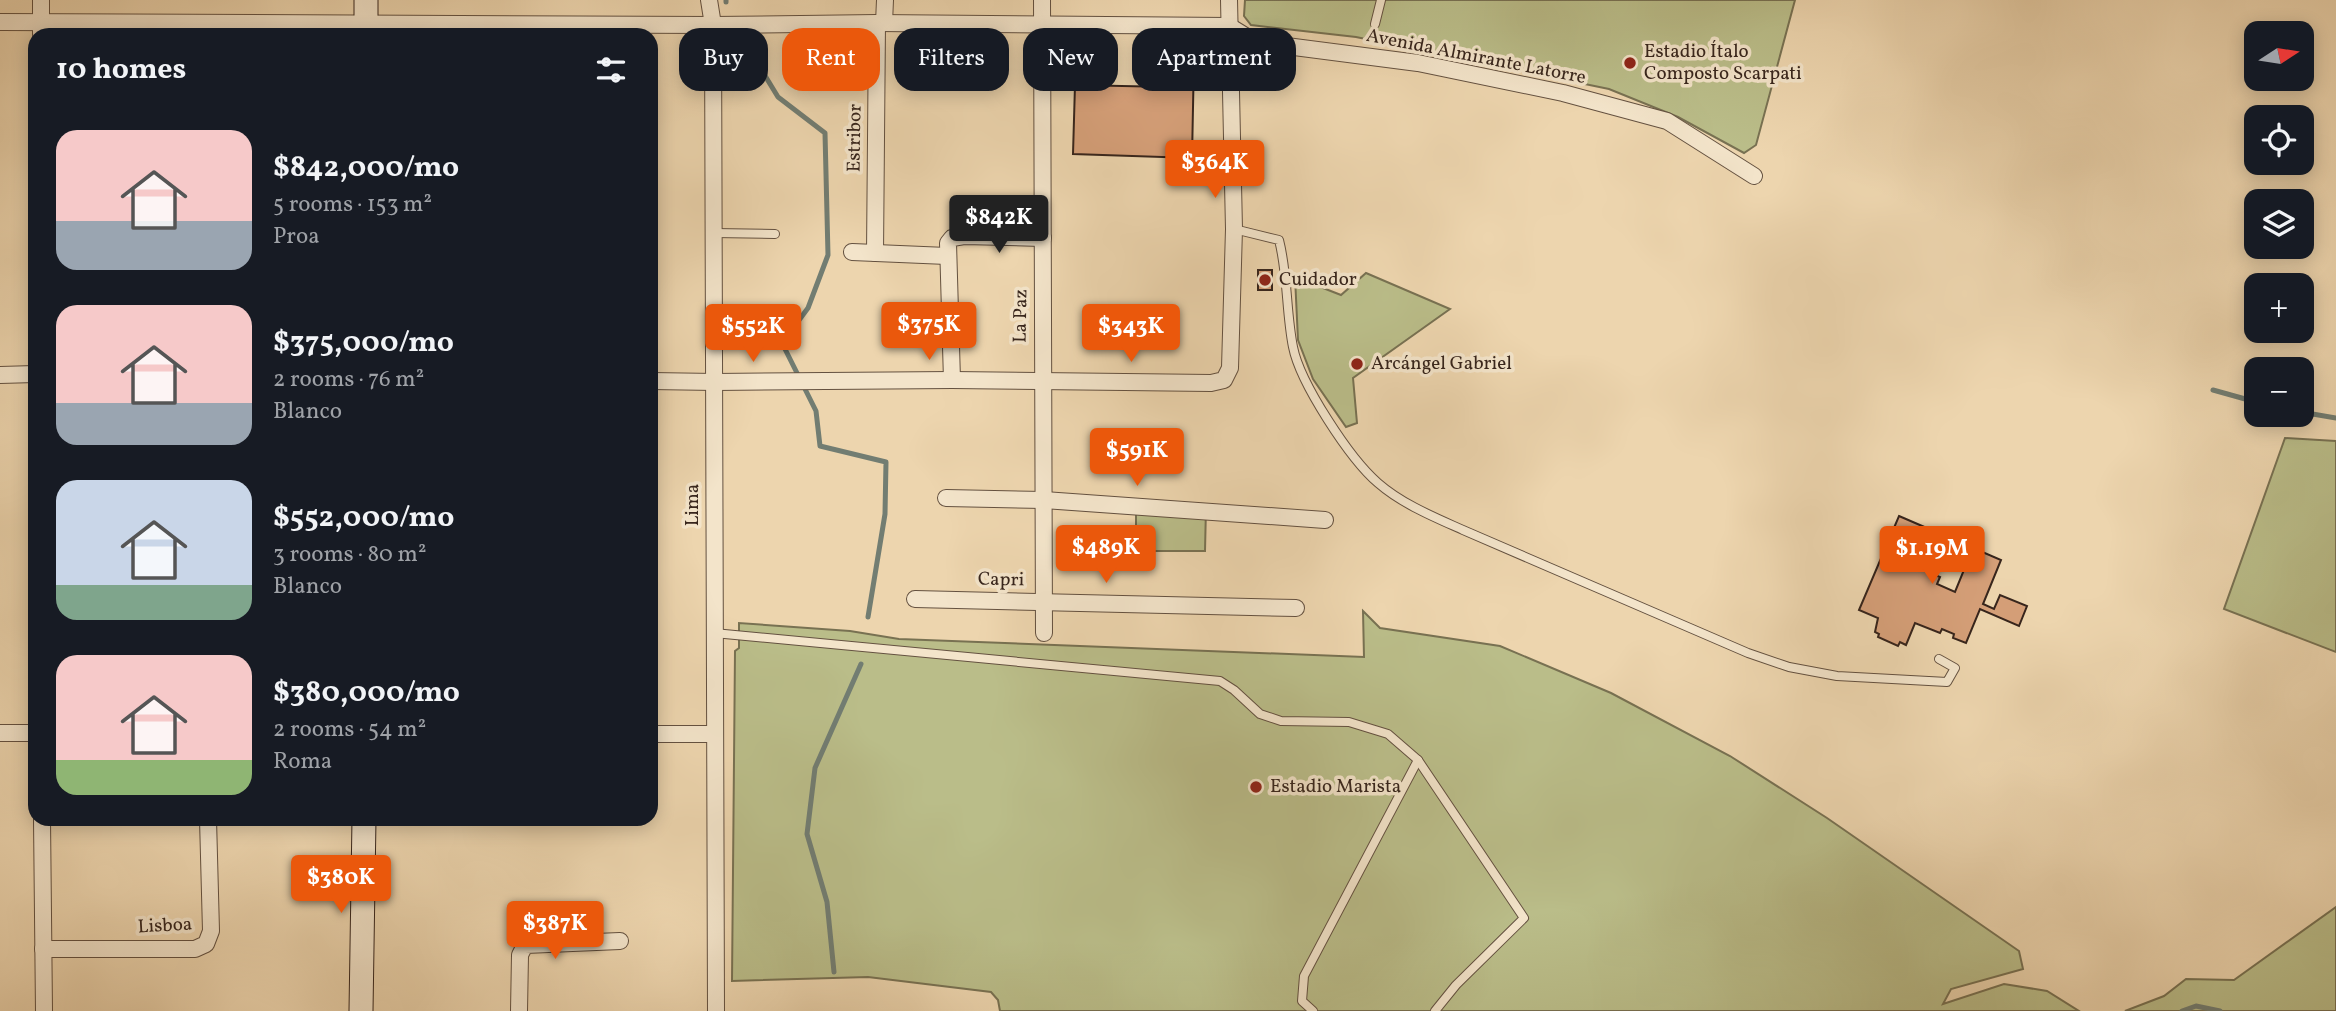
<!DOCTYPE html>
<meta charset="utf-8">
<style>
:root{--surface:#171b24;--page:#242831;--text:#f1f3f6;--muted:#9ea1a6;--accent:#ea580c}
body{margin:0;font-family:Vollkorn,serif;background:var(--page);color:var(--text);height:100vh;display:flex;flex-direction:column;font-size:26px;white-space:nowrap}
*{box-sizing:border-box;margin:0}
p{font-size:23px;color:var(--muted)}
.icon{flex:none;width:38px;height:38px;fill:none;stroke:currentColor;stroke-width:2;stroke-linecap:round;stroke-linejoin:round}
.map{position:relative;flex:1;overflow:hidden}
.side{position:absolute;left:28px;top:28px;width:630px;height:798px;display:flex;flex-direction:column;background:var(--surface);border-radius:21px;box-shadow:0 4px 18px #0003}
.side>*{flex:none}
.banner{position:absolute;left:679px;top:28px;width:665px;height:63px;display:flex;gap:14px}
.needle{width:46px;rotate:78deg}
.fabs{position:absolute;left:2244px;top:21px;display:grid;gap:14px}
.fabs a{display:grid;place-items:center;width:70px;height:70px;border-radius:14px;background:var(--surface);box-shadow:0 4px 18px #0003;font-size:35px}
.price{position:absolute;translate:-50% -60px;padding:0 16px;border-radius:7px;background:var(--accent);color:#fff;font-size:23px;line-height:46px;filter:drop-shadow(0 2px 4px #0008)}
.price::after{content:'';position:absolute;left:50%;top:42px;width:21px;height:16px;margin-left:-10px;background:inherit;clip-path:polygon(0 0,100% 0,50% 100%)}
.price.on{background:#222;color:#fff}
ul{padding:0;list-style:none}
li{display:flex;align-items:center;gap:21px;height:175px;padding:0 28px}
li span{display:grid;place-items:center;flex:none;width:196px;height:140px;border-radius:21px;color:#555}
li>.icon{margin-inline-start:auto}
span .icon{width:84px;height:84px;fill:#fffc;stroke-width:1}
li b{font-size:30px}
h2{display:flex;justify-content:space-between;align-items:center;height:84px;padding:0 28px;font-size:30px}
.chip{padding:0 24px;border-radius:21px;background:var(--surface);box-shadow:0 4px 18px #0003;font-size:24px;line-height:63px}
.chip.on{background:var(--accent);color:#fff}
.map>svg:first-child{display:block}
.green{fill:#babd89;stroke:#787152;stroke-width:2}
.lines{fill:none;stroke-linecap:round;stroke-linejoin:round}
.stream{stroke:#727d72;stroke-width:5}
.building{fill:#d59f78;stroke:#37251c;stroke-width:2;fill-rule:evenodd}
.lane-casing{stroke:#645140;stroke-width:10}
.street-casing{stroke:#645140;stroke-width:18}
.secondary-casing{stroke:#37251c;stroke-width:25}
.lane{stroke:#f3e4ca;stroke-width:8}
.street{stroke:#f3e4ca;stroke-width:16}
.secondary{stroke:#f3e4ca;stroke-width:23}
.poi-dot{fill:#8f2418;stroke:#f3e4ca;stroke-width:2.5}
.labels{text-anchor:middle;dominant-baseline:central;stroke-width:7;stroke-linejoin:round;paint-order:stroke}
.poi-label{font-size:19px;fill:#37251c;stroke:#f3e4ca;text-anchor:start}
.street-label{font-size:19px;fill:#37251c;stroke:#f3e4ca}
</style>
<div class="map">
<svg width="2336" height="1011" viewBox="0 0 2336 1011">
<rect width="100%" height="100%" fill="#edd5ae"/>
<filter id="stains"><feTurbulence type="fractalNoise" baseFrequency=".00286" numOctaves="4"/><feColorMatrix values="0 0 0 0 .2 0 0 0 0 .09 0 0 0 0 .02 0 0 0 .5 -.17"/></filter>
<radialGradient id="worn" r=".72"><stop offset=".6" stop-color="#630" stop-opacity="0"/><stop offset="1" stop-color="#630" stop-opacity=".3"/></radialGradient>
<g class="green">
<polygon points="1245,0 1795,0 1756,145 1744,153 1678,117 1609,89 1356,37 1251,25 1244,16"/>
<polygon points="1366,273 1450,309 1353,378 1357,423 1346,427 1313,379 1298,340 1295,277 1341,295"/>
<polygon points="2285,438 2336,441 2336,652 2224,609"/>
<polygon points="1136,507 1206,507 1205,551 1136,551"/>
<polygon points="1363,611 1380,628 1500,646 1611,693 1730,756 1827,818 2019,951 2023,969 1951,989 1943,1004 2004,984 2047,991 2079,1011 1000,1011 998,1000 991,992 868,977 732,981 735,651 739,648 739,623 850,631 899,639 1364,657"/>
<polygon points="2336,907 2336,1011 2125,1011 2164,996 2186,979 2234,980"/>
</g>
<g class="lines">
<g class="stream">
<polyline points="726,0 726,2"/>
<polyline points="742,38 778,97 825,133 828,255 808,308 782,343 816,411 820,446 886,462 885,514 868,617"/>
<polyline points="2213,390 2256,402"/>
<polyline points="2301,412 2336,418"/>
<polyline points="834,972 827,902 807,834 815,768 861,664"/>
<polyline points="2182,1011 2196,1006 2220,1011"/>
</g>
</g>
<g class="building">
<polygon points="1170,57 1194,57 1192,158 1073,154 1075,85 1169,87"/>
<rect x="1258" y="270" width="14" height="20"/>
<path d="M1899,516l102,44 -18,44 11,5 6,-14 27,11 -8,20 -39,-17 -14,34 -13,-5 1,-4 -12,-5 -2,4 -25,-10 -9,22 -6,-3 -2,4 -20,-9 1,-3 -4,-2 3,-14 -19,-8zM1943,556l23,9 -11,27 -18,-8 3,-7 -5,-2z"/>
</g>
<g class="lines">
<g class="lane-casing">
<g id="lane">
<polyline points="1375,24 1381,0"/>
<path d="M1234,229l45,11c9,35 7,72 14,107 7,36 57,112 85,136 24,21 56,34 85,47l285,123 41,14 48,9 110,6 8,-14 -16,-9"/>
<polyline points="714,233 775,234"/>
<polyline points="714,633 1220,681 1234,690 1260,714 1281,721 1349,722 1388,734 1418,760 1304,976 1302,1001 1313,1011"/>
<polyline points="1418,760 1524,918 1456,985 1435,1011"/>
</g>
</g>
<g class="street-casing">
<g id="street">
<polyline points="709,0 713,25 716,1011"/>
<polyline points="1042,0 1044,633"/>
<polyline points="0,22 713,25 877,23 1229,26 1255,42 1418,63 1563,93 1667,121 1754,176"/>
<polyline points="884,23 885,0"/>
<polyline points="41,35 41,0"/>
<polyline points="852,252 947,256"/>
<polyline points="875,253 877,23"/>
<polyline points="0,375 35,374"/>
<polyline points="952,380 948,243 952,238 964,236 1043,238"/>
<polyline points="651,381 715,382 952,380 1211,383 1224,380 1230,368 1234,229 1229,0"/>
<polyline points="946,498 1044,500 1325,520"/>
<polyline points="915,599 1296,608"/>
<polyline points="0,733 35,733"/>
<polyline points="651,734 715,734"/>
<polyline points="42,819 44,1011"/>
<polyline points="43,949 195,949 206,944 211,931 208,819"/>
<polyline points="519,1011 520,955 525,945 620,941"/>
</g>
</g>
<g class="secondary-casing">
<g id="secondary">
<polyline points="366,35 366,0"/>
<polyline points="361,1011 364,819"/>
</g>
</g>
<use href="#lane" class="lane"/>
<use href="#street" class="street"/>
<use href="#secondary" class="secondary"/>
</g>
<g class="poi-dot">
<circle cx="1630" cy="63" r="7"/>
<circle cx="1265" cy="280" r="7"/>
<circle cx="1357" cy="364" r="7"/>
<circle cx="1256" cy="787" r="7"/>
</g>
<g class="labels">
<g class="poi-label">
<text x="1644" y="52">Estadio Ítalo<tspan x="1644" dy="22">Composto Scarpati</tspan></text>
<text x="1279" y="280">Cuidador</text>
<text x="1371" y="364">Arcángel Gabriel</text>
<text x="1270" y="787">Estadio Marista</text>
</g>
<g class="street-label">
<text transform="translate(1476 57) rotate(11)">Avenida Almirante Latorre</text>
<text transform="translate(855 138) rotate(-89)">Estribor</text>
<text transform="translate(1021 316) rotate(-89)">La Paz</text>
<text transform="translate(693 505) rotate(-90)">Lima</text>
<text transform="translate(1001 580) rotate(1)">Capri</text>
<text transform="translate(165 926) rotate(-3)">Lisboa</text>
</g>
</g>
<rect width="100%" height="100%" filter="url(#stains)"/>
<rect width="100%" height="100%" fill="url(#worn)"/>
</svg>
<div class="fabs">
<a><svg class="needle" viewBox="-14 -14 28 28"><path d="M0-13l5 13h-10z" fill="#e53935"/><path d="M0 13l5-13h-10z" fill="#9ea1a6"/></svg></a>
<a><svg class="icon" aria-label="locate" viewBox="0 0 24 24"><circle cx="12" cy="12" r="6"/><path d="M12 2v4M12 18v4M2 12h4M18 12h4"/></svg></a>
<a><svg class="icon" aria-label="layers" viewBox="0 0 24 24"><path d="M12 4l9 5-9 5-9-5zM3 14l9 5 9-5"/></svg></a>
<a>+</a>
<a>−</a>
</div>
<b class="price" style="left:1215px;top:200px">$364K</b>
<b class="price on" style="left:999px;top:255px">$842K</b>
<b class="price" style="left:929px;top:362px">$375K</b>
<b class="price" style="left:753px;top:364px">$552K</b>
<b class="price" style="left:1131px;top:364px">$343K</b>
<b class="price" style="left:1137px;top:488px">$591K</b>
<b class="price" style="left:1106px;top:585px">$489K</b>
<b class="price" style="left:1932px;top:586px">$1.19M</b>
<b class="price" style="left:341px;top:915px">$380K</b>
<b class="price" style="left:555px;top:961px">$387K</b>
<div class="banner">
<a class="chip">Buy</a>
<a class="chip on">Rent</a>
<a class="chip">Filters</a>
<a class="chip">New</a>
<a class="chip">Apartment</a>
</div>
<section class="side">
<h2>10 homes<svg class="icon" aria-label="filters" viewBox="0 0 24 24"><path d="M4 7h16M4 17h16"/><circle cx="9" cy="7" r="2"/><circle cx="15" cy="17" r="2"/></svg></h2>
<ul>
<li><span style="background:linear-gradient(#f6c9c9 65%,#9aa5b1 0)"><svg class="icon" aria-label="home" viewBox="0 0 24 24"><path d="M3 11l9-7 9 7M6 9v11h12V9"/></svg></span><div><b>$842,000/mo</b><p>5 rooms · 153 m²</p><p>Proa</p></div></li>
<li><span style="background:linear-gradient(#f6c9c9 70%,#9aa5b1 0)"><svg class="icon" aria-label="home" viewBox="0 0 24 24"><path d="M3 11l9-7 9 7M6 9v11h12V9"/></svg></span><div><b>$375,000/mo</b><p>2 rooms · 76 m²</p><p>Blanco</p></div></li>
<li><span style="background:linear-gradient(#c9d6e8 75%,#7fa58c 0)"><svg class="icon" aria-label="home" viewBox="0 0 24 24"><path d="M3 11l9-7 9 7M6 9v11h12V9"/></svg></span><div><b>$552,000/mo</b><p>3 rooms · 80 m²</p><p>Blanco</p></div></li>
<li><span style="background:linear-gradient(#f6c9c9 75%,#8fb573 0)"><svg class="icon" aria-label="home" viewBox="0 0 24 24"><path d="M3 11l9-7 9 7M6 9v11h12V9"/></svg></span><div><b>$380,000/mo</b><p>2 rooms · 54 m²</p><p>Roma</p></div></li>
</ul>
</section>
</div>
